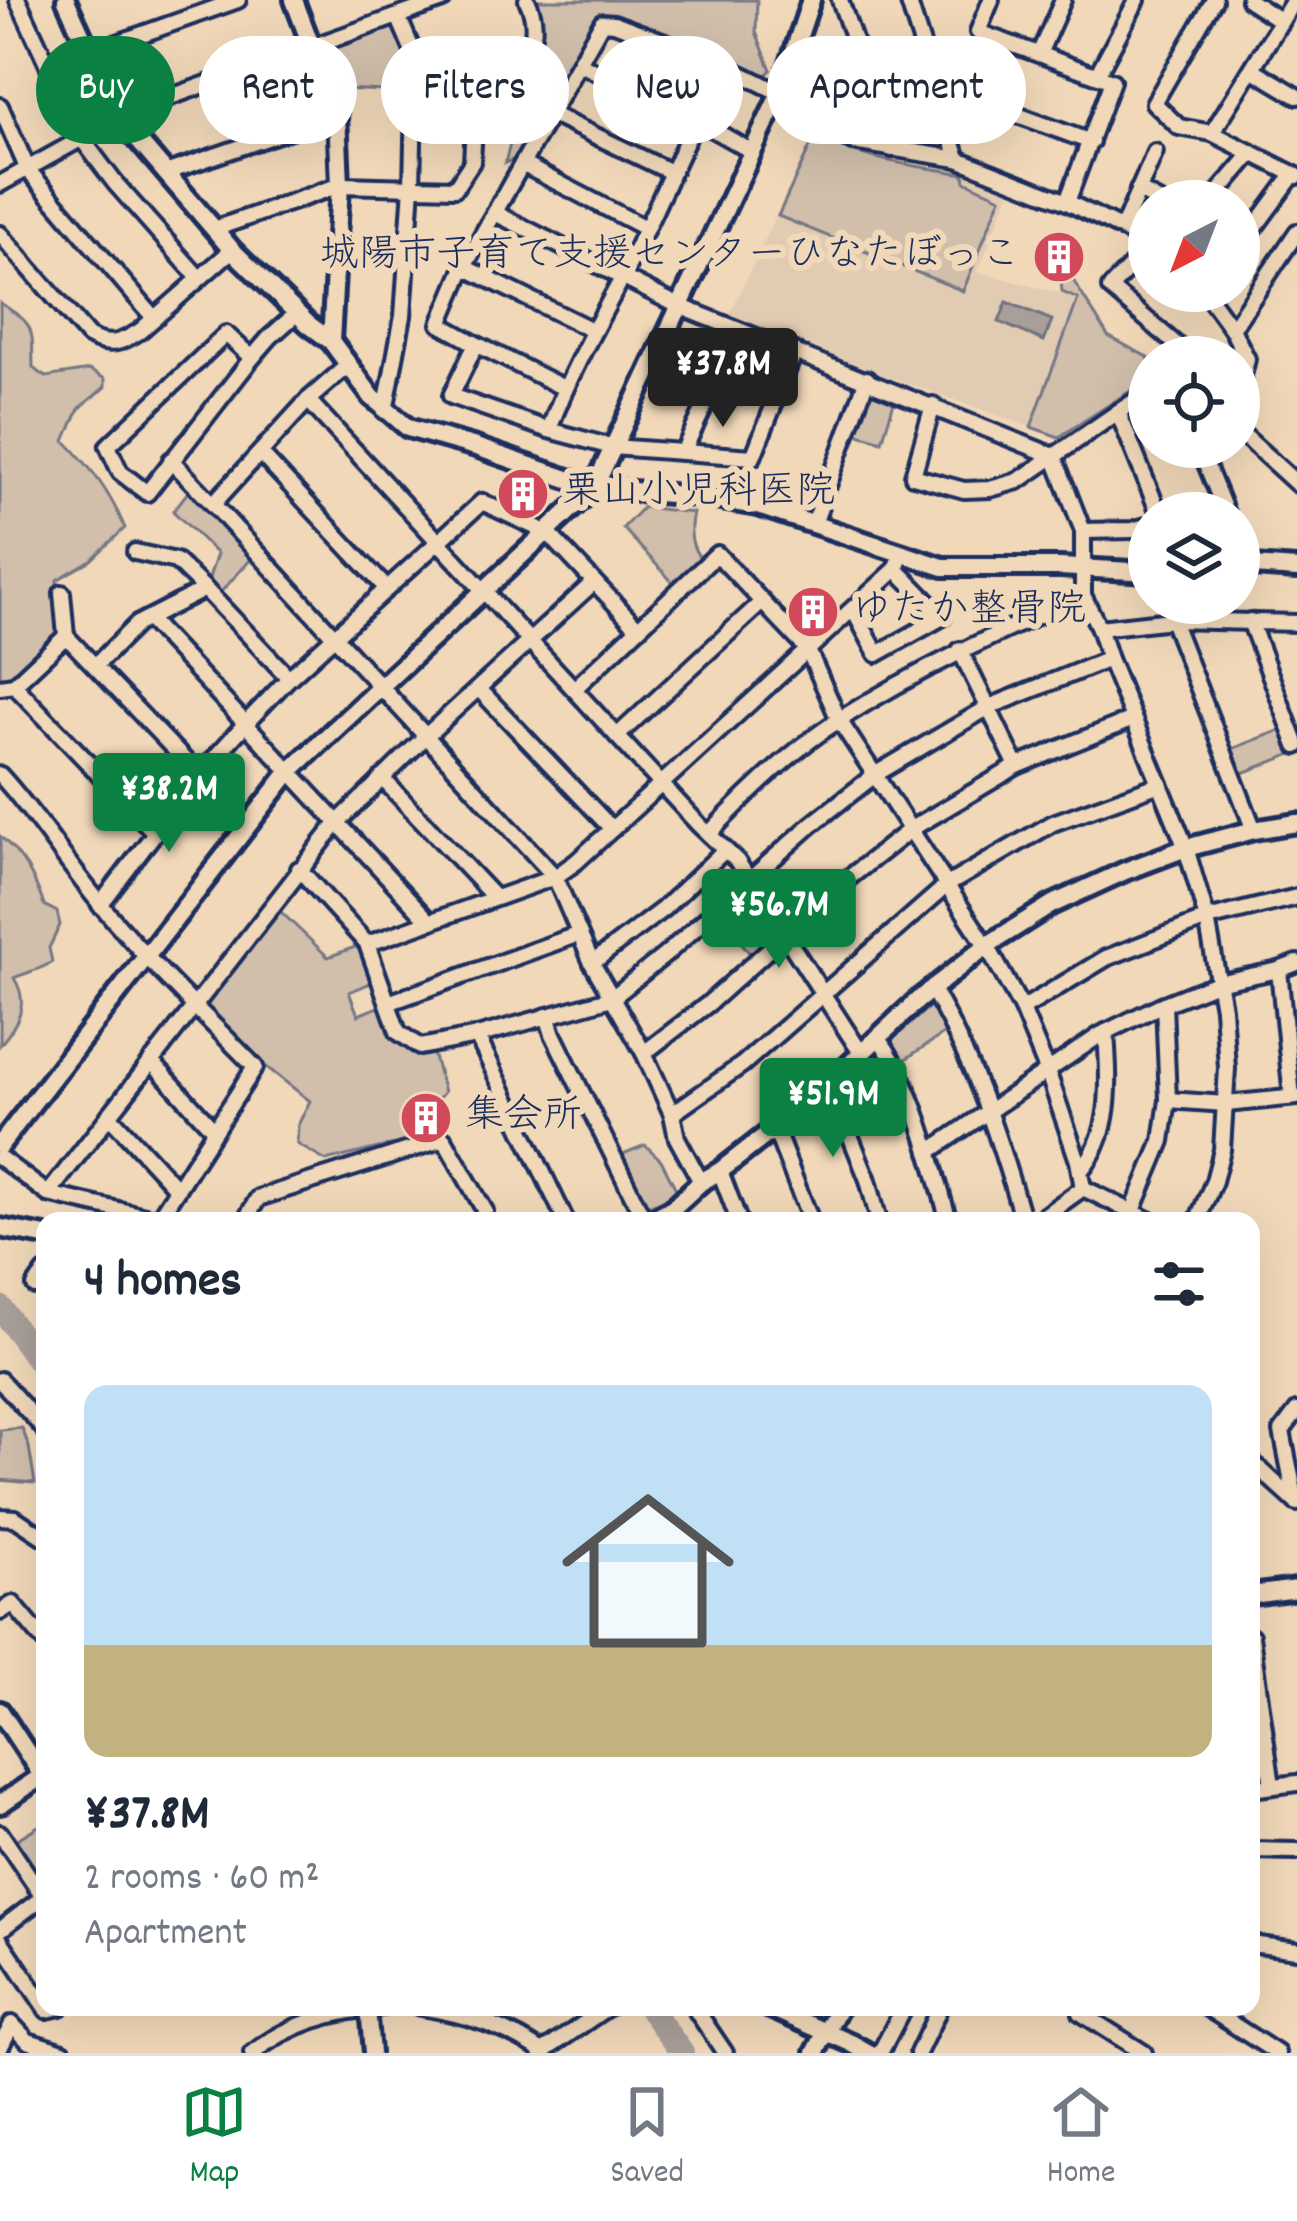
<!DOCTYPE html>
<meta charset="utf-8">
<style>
:root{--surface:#fff;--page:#f2f2f3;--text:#1f2937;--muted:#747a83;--line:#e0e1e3;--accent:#0b8043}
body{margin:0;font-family:Dekko,"Klee One",sans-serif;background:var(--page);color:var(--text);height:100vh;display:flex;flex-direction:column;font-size:45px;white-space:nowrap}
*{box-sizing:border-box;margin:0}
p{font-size:39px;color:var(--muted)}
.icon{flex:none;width:66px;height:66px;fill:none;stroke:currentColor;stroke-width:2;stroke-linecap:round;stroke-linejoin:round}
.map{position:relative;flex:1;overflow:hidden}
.details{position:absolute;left:36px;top:1212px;width:1224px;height:804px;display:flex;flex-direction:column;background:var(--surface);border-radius:24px;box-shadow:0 12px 48px #0002}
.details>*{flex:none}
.hud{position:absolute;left:36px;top:36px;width:1227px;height:108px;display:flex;gap:24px}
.needle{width:78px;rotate:222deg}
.fabs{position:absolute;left:1128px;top:180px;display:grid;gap:24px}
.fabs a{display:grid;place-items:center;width:132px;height:132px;border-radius:50%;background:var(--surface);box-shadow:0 12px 48px #0002;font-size:60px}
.price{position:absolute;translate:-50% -102px;padding:0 27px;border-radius:12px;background:var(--accent);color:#fff;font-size:39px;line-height:78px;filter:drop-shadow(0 3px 6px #0008)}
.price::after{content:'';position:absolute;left:50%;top:72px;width:36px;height:27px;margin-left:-18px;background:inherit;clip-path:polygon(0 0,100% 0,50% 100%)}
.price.on{background:#222;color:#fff}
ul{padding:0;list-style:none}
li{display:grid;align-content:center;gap:24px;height:636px;padding:0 48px}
li span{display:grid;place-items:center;height:372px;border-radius:24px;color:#555}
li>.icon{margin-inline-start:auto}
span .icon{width:216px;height:216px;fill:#fffc;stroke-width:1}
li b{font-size:51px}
h2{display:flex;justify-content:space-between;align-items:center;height:144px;padding:0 48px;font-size:51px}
.tag{padding:0 42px;border-radius:54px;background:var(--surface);box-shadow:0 12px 48px #0002;font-size:42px;line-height:108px}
.tag.on{background:var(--accent);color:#fff}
.tabs{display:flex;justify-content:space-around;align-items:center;height:168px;border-top:3px solid var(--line);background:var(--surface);font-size:33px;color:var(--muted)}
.tabs a{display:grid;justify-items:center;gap:6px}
.tabs .on{color:var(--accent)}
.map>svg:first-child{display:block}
.built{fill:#e1cbb2}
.green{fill:#d1bfac;stroke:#767785;stroke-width:3}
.water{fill:#a89e9a;stroke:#707282;stroke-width:3}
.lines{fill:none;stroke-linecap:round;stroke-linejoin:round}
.river{stroke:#a89e9a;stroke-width:24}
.minor-casing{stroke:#1b2f5e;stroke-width:22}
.tertiary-casing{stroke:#1b2f5e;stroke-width:26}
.minor{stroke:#f1d8b9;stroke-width:14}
.tertiary{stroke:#f1d8b9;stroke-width:16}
.labels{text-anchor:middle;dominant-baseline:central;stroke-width:12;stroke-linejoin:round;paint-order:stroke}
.poi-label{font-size:39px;fill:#1b2f5e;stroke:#f1d8b9;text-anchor:start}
</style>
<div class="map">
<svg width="1297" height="2053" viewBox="0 0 1297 2053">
<rect width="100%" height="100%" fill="#f1d8b9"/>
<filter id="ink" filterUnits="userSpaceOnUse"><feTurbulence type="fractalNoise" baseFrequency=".00833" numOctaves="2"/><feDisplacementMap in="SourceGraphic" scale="24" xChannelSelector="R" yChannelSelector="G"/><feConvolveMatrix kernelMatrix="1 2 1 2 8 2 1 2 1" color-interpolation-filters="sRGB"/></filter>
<g filter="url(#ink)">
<polygon class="built" points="815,131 845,146 962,169 1011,189 978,272 1078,298 1031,427 878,373 730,314"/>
<g class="green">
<polygon points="534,0 757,0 756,32 771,70 764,77 704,49 612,15 597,15 514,159 505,163 517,117 519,91 543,28"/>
<polygon points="388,25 397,27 410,58 407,92 341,89 329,52 334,44"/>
<path d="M815,136c46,24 97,29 149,38l1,7 36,16 -38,94 -185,-75z"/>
<polygon points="1068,272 1108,336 1149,358 1149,379 1059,437 1031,427 1078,299 1062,292 1061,279"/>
<path d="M0,303c36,23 32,23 33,65l13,9 43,-7 16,9v8l-26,22 -14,32c27,27 45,52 60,87l-34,32 -34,20 -1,52 -49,46 -7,-1z"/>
<polygon points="869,384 896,396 882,441 853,432"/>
<polygon points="191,488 254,556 218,595 207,584 217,554 173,511"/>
<path d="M643,507l50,6c-4,17 -3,34 9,47l-26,26 -53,-58z"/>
<polygon points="1281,730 1290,755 1238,775 1229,750"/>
<path d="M0,836c24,22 33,38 44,69l13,7 3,13 -11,23 3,14c-12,8 -25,10 -38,16 16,25 4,46 -14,67z"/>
<polygon points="749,888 779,937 754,959 719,913"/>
<polygon points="279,910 328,957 358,946 371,983 349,992 358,1015 381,1006 395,1036 416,1054 432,1050 444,1092 417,1123 421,1136 419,1138 326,1161 297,1144 298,1125 310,1101 264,1065 203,1005"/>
<polygon points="928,1008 938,1010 948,1031 901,1062 893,1048 892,1040"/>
<polygon points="645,1145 661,1160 677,1191 664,1200 643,1208 618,1156"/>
<polygon points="22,1428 29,1447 35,1483 0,1480 0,1430"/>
<polygon points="45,1822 45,1887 14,1841"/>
</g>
<polygon class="water" points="1007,302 1052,320 1044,341 999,322"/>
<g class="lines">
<g class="river">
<polyline points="0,1307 45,1370"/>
<polyline points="649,2007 682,2053"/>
</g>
<g class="minor-casing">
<g id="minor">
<polyline points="18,0 82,139 115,183 199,278"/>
<polyline points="840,0 892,149"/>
<polyline points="908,0 958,159"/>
<polyline points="991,0 978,32 1112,81 1067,202"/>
<polyline points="1214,0 1154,103 1179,127 1212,133 1297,176"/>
<polyline points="1249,0 1281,21"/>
<polyline points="398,16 443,0"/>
<polyline points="89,53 238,0"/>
<polyline points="1039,54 1063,0"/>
<polyline points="580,64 696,120 751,151"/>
<polyline points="1252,69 1297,96"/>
<polyline points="1097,75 1137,0"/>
<polyline points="936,85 1091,142"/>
<polyline points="0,106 28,170 154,318"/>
<polyline points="550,114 671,172"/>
<polyline points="1212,133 1294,0"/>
<polyline points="522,164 645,228"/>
<polyline points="165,173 337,114"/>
<path d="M0,184l131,-73 267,-95 17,40 52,6 36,26 12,-5c12,-31 28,-51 12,-83"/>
<polyline points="1138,190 1158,201"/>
<polyline points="1211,201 1252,153"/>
<polyline points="495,213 679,306 1054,456 1083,531 1083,595 1099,628 1109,659 1186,848 1207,919 1223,1008 1227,1068 1222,1150 1214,1181 1197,1221"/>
<polyline points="1123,227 1155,152"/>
<polyline points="214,229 340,185 455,188 472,162 477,71"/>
<path d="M0,234l88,102c21,12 33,7 52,-5l92,-81"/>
<polyline points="1149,247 1110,288 1191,357"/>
<polyline points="1239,249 1293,175"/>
<polyline points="464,267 592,330"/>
<polyline points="1204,291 1232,329 1247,359 1239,392"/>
<polyline points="1232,329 1297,232"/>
<polyline points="476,344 564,388"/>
<polyline points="795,351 753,457 612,447 549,430 451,396 476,344 440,324 464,267 602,22 614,23 708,58 752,79 780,93 820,126 853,142 958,159 1067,202 1149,242"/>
<polyline points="252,358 226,334 108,446 120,472 147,493 252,358 270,337 297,313"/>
<polyline points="348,365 308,400 213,504 555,877 592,963 644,1053 672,1114 677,1138 701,1182"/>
<polyline points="308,400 699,825 737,861 861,1053"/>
<polyline points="933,405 913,476 964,490 990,489 1018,481 1118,412 1159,513"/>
<polyline points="385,411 403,316 412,186 415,56"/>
<polyline points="1118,412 1149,392"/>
<path d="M549,430c19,-53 45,-100 72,-150 27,-52 50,-107 75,-160"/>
<polyline points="1239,431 1297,484"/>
<polyline points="1223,447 1204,459 1226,513"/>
<polyline points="683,452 740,331"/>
<polyline points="260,453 387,589"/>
<polyline points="171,460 213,504"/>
<polyline points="814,524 867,379"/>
<polyline points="1083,531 1133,530 1149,525"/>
<polyline points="1239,544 1247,564"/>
<polyline points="135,552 176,561 205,589"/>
<polyline points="62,593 66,636"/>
<polyline points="853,609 877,654 943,617 896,569"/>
<polyline points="149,620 430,922"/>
<polyline points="1172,620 1254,830"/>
<polyline points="1250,621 1297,746"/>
<polyline points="1099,628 1172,620 1297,623"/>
<polyline points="960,650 1017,766"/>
<polyline points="96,665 137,624 205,589 289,678"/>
<polyline points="14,685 155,833"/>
<polyline points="0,687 14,685 66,636 199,775"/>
<polyline points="479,689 612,829"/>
<polyline points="574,689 717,554 808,650 839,720 991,953 1022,1009 1047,1070 1078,1161 1083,1188"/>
<polyline points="617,736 762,602"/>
<path d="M0,775c38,41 66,88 102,131 47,57 101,108 153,161l-97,152 -110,-25 -48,-36"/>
<polyline points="382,778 495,898"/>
<path d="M709,834c39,-42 84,-85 133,-116 77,-49 158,-86 241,-123"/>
<polyline points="299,869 367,944 398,1032 420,1047 477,1036 612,998 665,955 811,825 876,774 989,707 1109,659"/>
<polyline points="100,905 199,775 247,722 289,678 482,502 548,533 638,628"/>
<polyline points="367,944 555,877 576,862 896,569 902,554"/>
<polyline points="592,963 663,909 725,850"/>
<polyline points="1279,970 1292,1097"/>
<path d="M932,989c42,72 68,152 91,232"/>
<polyline points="388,1003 579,934"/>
<polyline points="1022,1009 1106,958 1207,919 1297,897"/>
<polyline points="547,1016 553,1034 645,1221"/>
<polyline points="477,1036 566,1221"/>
<path d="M878,1037c38,53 53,122 71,184"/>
<polyline points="644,1053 708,1004 845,881 911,829 1017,766 1133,719"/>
<polyline points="151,1061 214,1130"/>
<polyline points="830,1085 868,1180 879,1221"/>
<polyline points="1168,1100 1226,1104 1297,1097"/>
<polyline points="672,1114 743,1064 947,885 1053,823 1160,784"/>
<polyline points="109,1115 177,1189"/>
<polyline points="775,1129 811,1221"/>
<polyline points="929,1152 1100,1035 1159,1006 1217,983 1279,970 1297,963"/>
<polyline points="720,1171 739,1221"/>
<path d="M1080,1171c34,-37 29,-92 26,-139"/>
<polyline points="1083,1188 1151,1221"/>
<polyline points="48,1194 338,822 427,735 594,582"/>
<polyline points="245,1221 258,1198 444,1139 485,1211 480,1221"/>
<polyline points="1037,1221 1083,1188"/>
<polyline points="1124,1221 1132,1213 1162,1141 1168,1100 1164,1004"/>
<polyline points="35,1286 45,1272"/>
<polyline points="0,1380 45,1430"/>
<polyline points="1251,1461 1297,1503"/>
<polyline points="1296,1502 1282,1431 1297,1411"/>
<polyline points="0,1517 15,1518 45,1538"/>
<polyline points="0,1612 13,1604 45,1642"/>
<polyline points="1251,1636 1272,1786"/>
<polyline points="1251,1789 1297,1783"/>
<polyline points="0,1833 45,1900"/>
<polyline points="1251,1850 1297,1851"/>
<polyline points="0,1930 43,1897"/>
<polyline points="0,1940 47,2010 60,2007"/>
<polyline points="1251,1944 1297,1950"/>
<path d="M420,2007c46,7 86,20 124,46"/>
<polyline points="694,2007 725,2053"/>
<polyline points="1084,2007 1081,2013 1144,2053"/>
<polyline points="1206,2007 1277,2053"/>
<polyline points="368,2008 372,2053"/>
<polyline points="0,2048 12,2024 28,2041 63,2052"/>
<path d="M253,2053c36,-30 85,-43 130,-46"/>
<polyline points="541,2053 608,2007"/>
<polyline points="880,2053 904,2007"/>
<polyline points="918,2053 940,2007"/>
</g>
</g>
<g class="tertiary-casing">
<g id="tertiary">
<polyline points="66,0 119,118 232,250 308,324 331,341 372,397 408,428 476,447 594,488 696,496 758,506 943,567 1060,567 1149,572"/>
<polyline points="294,0 337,114 340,185 331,341"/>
<polyline points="1239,565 1297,569"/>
<polyline points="0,1145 290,771 594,488 780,93 811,0"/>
<polyline points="649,1221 674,1207 701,1182 720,1171 816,1096 918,1000 986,946 1051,905 1125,871 1186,848 1254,830 1297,823"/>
<polyline points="0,1228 45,1236"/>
<polyline points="1251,1595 1297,1589"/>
<polyline points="0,1711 45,1780"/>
<polyline points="0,1804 42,1776"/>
<polyline points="768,2007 851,2043 869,2053"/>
<polyline points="815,2053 839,2007"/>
</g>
</g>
<use href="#minor" class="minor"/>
<use href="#tertiary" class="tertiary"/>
</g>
</g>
<defs>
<g id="building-disc" transform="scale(2.7)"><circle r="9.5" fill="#d1495b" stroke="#f1d8b9"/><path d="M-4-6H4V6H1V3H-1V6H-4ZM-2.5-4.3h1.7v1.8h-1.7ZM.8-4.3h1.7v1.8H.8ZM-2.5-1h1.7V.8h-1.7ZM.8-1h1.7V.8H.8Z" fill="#fff"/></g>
</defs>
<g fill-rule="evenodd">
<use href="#building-disc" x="1059" y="257"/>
<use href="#building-disc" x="523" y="494"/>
<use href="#building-disc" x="813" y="612"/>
<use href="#building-disc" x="426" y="1118"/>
</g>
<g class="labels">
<g class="poi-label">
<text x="1020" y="257" text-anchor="end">城陽市子育て支援センターひなたぼっこ</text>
<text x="562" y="494">栗山小児科医院</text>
<text x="852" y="612">ゆたか整骨院</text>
<text x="465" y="1118">集会所</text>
</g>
</g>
</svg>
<div class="fabs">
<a><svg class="needle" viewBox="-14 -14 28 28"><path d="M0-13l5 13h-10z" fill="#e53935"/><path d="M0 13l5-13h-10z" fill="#747a83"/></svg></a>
<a><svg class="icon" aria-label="locate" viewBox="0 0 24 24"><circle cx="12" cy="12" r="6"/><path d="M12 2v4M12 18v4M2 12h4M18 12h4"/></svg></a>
<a><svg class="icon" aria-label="layers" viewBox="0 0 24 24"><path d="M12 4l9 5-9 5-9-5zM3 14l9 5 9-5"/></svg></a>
</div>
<b class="price on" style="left:723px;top:430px">¥37.8M</b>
<b class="price" style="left:169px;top:855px">¥38.2M</b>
<b class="price" style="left:779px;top:971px">¥56.7M</b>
<b class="price" style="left:833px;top:1160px">¥51.9M</b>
<div class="hud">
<a class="tag on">Buy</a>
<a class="tag">Rent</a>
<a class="tag">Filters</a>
<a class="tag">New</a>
<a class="tag">Apartment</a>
</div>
<section class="details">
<h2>4 homes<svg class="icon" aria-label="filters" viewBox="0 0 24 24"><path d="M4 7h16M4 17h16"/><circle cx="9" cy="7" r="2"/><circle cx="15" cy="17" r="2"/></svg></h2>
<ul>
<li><span style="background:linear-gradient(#bfe0f5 70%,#c2b280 0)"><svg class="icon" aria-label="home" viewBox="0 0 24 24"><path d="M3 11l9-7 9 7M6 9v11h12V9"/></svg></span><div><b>¥37.8M</b><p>2 rooms · 60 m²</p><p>Apartment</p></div></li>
</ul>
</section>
</div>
<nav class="tabs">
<a class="on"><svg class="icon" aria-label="map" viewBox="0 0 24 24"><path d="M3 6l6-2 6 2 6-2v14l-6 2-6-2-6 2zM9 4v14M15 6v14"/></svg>Map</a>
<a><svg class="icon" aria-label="saved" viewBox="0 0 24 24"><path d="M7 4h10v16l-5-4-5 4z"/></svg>Saved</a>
<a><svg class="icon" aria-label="home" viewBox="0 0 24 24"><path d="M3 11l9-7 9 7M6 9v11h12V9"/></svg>Home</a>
</nav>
